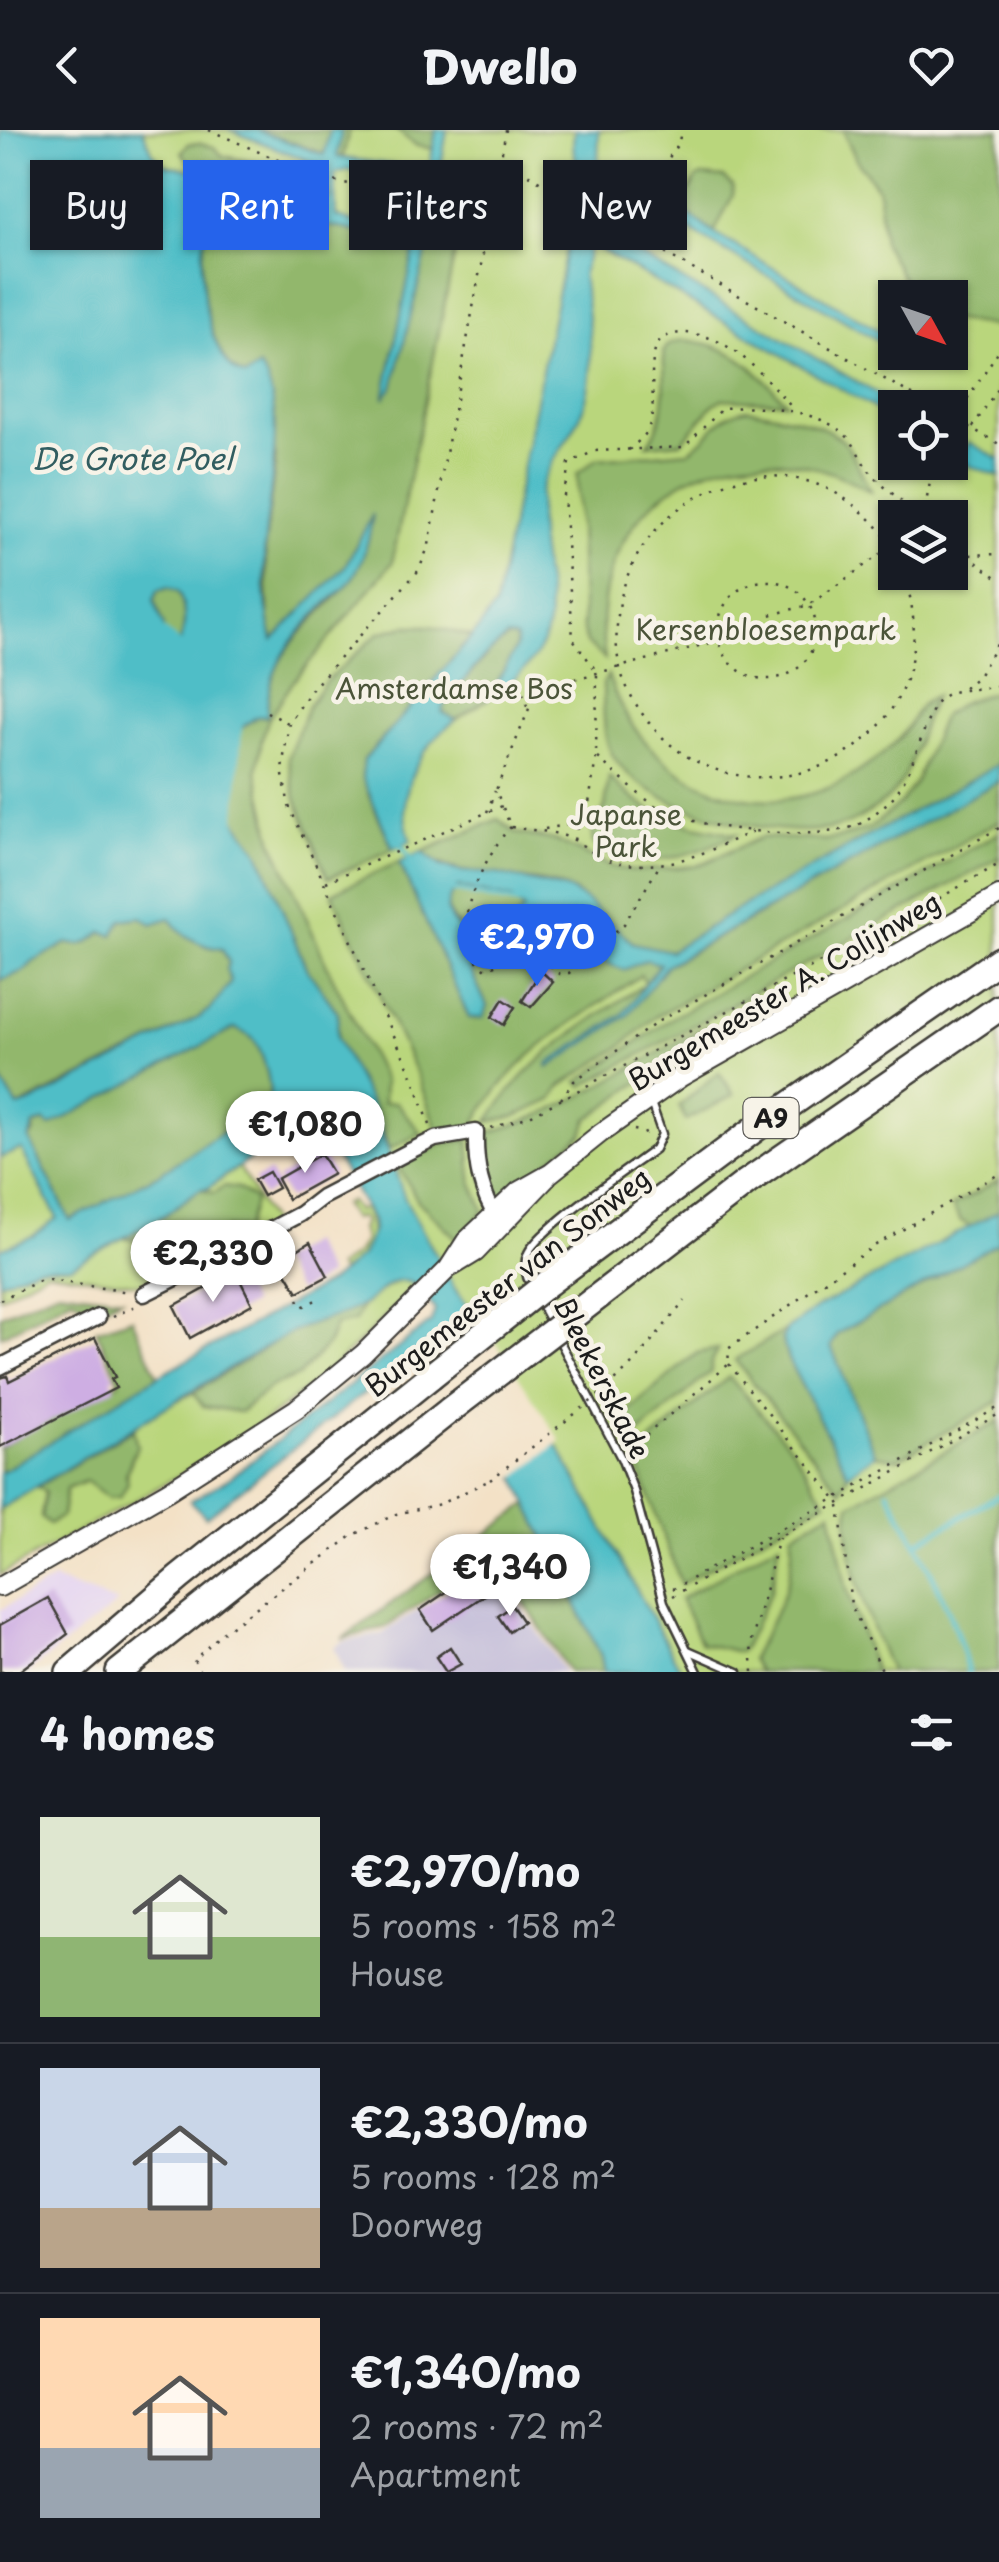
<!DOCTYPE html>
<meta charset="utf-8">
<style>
:root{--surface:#171b24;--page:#242831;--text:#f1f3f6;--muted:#9ea1a6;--line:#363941;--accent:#2563eb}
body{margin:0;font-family:"Playpen Sans",sans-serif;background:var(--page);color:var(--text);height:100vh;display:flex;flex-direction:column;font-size:38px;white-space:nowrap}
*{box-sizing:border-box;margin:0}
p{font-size:32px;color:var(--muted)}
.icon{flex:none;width:55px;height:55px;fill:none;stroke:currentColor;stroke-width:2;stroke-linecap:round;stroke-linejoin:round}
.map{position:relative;height:1542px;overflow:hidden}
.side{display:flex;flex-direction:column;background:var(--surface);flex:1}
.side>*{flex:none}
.hud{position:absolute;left:30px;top:30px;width:940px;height:90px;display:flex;gap:20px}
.needle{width:65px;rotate:130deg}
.tools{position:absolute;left:878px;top:150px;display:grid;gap:20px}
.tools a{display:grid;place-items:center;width:90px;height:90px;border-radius:0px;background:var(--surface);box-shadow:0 2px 8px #0004;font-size:50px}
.price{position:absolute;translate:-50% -85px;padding:0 22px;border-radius:35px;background:#fff;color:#222;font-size:32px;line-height:65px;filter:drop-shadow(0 2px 5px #0008)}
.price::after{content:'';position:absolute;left:50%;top:60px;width:30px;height:22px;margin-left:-15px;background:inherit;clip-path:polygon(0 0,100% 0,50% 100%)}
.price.active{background:var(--accent);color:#fff}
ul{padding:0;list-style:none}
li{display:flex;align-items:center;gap:30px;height:250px;padding:0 40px}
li+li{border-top:2px solid var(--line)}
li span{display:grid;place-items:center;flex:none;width:280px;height:200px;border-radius:0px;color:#555}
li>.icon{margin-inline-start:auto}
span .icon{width:120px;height:120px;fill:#fffc;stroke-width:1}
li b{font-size:42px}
h2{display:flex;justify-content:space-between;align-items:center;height:120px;padding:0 40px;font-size:42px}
.chip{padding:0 35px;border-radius:0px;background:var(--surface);box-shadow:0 2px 8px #0004;font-size:35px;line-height:90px}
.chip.active{background:var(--accent);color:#fff}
header{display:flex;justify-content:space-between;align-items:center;height:130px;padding:0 40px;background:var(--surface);font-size:45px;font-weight:800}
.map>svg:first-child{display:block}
.built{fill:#e4d3f2}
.industrial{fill:#c6c0da}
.green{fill:#b9d67c;stroke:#6a794c;stroke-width:2.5;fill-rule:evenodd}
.forest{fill:#92b76c;stroke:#576a44;stroke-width:2.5}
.water{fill:#50bec7;stroke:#366d72;stroke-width:2.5;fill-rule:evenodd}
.pier{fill:#f3e1c6}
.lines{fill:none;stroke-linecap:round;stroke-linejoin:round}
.stream{stroke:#50bec7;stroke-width:5}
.canal{stroke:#50bec7;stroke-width:18}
.building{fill:#ceaee3}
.service-casing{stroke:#3c3a36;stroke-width:11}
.minor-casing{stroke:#3c3a36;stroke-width:19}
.tertiary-casing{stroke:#3c3a36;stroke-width:22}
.motorway-casing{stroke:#3c3a36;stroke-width:30}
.path{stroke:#3c3a36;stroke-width:2.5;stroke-dasharray:2.5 8;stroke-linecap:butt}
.service{stroke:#fff;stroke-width:6}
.minor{stroke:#fff;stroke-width:14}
.tertiary{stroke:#fff;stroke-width:18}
.motorway{stroke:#fff;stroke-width:25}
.motorway-bridge-casing{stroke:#3c3a36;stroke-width:30;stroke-linecap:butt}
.path-bridge{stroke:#3c3a36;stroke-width:2.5;stroke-dasharray:2.5 8;stroke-linecap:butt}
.motorway-bridge{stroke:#fff;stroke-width:25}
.labels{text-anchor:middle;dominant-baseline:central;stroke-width:9;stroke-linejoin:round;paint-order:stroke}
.shield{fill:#f7f3e8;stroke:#5e5c59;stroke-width:2.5}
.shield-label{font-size:25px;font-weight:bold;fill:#1c1c1c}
.park-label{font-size:28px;fill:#4b5439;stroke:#f7f3e8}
.street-label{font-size:28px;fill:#1c1c1c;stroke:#f7f3e8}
.water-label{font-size:30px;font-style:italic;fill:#315d60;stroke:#f7f3e8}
</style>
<header><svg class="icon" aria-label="back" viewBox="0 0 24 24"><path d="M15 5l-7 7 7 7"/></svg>Dwello<svg class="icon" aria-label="heart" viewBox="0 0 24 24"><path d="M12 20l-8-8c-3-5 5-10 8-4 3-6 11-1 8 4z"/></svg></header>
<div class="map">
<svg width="999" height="1542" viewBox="0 0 999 1542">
<rect width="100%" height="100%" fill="#f7f3e8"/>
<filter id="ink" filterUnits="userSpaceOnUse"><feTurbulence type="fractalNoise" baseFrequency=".01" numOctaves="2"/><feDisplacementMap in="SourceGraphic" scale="20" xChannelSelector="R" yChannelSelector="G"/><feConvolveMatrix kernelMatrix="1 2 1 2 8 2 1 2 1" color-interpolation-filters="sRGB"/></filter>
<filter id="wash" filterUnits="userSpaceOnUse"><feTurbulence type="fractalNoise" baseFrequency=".0048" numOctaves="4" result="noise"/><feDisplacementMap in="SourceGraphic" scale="40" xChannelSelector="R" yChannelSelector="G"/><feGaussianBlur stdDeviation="2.25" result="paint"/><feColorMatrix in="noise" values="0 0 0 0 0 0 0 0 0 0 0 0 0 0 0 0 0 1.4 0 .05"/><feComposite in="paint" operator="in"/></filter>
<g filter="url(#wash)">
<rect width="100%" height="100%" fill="#f3e1c6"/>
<polygon class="built" points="53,1450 118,1473 28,1542 0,1542 0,1480"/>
<polygon class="industrial" points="490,1432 565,1542 345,1542 334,1518 342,1512 382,1504"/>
<g class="green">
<path d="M0,0h999v1542h-336l-29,-54 -43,-112 -19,-35 -139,-205 -37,-66 -77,-69 -44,13 -210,122 56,-28 52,4 20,-7 21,-42 -14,-4 8,-1 31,-21 33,57 -118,59 -3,-4 -13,5 -91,-13 -47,26zM895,168h55v54h-55zM895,278h55v54h-55zM895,388h55v54h-55z"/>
<path d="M350,1071l7,10 6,-3c17,26 3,49 -21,66l-5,-7 19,-13 8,-14 -3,-12 3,-6 -4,-5 -8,2 -9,-15z"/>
<path d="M404,1150l13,6c-48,48 -95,94 -150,133 -84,59 -178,106 -267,156v-66l37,-22 8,4 -4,26 21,-1 4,-27 21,-8 22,17c16,-23 31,-40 24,-69l24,-19 36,-17 10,13 37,6 32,-26 26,-10 29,-31 8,-20c27,-13 39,-37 69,-45z"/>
</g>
<g class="forest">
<polygon points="256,0 349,0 343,27 333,27"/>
<polygon points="396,0 445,0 441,20 417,16"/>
<polygon points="843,0 999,0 999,197 950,189 950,168 916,167 911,163 883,113 878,59 856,29"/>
<polygon points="200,13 214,17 223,26 258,33 301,53 327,53 330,66 322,74 314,76 271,65 193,39 182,22 188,14"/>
<polygon points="702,46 724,48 733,56 733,65 714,103 680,78 696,49"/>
<path d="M432,71l32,7 -72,355 -99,119 -24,36 -7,20 -5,34 15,67 57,131 55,111 -1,22 13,-1 25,31 -31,16 -53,-111 1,-25 -32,-45 -36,-88 -43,-72 -4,-24 7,-47 26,-20 11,-1c0,-66 42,-87 80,-131 15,-16 18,-47 24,-67l-26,48 -71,75 -5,-17 -4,-79 11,-88 -23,-84 -7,3c-39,-10 -52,-111 -39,-144 4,-11 12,-17 21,-23l20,3 10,14 8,3 13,-15 9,6 69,2 23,5 41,28z"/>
<path d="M682,210c51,4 70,26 104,62l-64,-3 -9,6 -31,37 -35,3c20,-23 19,-63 16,-93l6,-8z"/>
<path d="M748,279c27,5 78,12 97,34 10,13 18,34 26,49 -136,-82 -290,6 -266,167l-19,-16 -3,-13 -6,-156 19,-15 93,-8c25,-16 26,-37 59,-42z"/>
<path d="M168,457l10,4c9,18 8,40 -1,58l-10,-1 -8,-8 2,-23 -7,-17 4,-10z"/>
<polygon points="405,496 430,496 472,506 364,630 369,666 393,719 328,748 296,669 288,628 308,576 325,552 379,503"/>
<polygon points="510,506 516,508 516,517 489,568 456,590 441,581 444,575 492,519"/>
<path d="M608,545c36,112 161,164 259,91 14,-10 30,-23 39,-37 11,-16 10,-24 29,-33 -18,33 -18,75 -48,103 -14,12 -35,25 -53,29 -60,12 -193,-18 -223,-76 -9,-18 -7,-47 -8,-68z"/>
<path d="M999,561v73l-248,137 -81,50c-12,-2 -28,-3 -38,-9 -24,-14 -41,-44 -67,-54 -43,-16 -112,-6 -143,-36l76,-33 18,14 38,7 56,26 23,5 64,-5 65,-29 63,3 18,-3 27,-9 31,-25 15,-22 27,-66 22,-14z"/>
<path d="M609,647c45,44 67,46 128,57 -40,20 -105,43 -144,10l-1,-12 13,-25z"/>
<path d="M999,651v40l-344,196 -36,31 -58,38 -9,14 -36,16 -28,6c39,-64 98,-98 158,-139l-5,-8c-64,45 -132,81 -169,154l-35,1 -19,-53 -86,-184 67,-31 70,155 7,2 11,-13 -18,-39 3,-2c28,20 50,-19 73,-27l79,32 22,-11 26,4z"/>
<polygon points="999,703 999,728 583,956 578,952 675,886"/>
<path d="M463,756l48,13 14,11c-10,11 -25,25 -40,26 -21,0 -45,-20 -35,-41z"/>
<path d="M141,787l29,1 35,28 17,3 7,13 3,20 -21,27 -11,8 -182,90 -18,-28v-99l24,-9 8,-9 36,-19c23,8 35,-17 55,-23 6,-2 12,-2 18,-3z"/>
<path d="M708,894l-69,58 -51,37 -5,15 -77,61 -14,-1 -9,-16v-44c81,-20 153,-70 225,-110z"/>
<path d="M235,898c2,1 14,7 16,9 11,10 23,51 17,65l-109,72 -89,47 -41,-83 5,-5v-8l10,-4 7,4z"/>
<polygon points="719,942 734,965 686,990 679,976"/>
<polygon points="469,1010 472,1051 484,1081 459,1111 418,1071 398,1036 442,1014"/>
<polygon points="999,1050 999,1081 971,1097 960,1090 952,1076"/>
<polygon points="224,1056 238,1058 255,1070 246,1099 226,1098 231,1109 219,1115 193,1105 173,1112 121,1108 165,1085 200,1059 214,1063"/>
<polygon points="999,1112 999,1271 898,1329 875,1325 831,1216 837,1204"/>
<polygon points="58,1160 122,1168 97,1180 72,1168 1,1206 0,1185"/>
<polygon points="362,1175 355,1191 335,1195 327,1215 298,1246 272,1256 240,1282 203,1276 193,1263 290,1202"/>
<polygon points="132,1188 158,1246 0,1343 0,1317 120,1252 96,1200"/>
<polygon points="787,1199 782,1209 788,1229 848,1344 841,1361 735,1230"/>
<polygon points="718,1219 711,1232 711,1242 628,1313 618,1289 697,1223"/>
<polygon points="729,1247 790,1316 826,1371 681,1454 634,1325"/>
<path d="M999,1291v251h-108c-18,-38 -52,-126 -41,-167z"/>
<polygon points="133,1299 137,1316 126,1343 128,1353 120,1367 109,1368 86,1351 66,1359 62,1386 49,1394 41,1387 45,1362 37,1357"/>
<polygon points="528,1374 601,1526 604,1542 569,1542 496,1429 491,1425 386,1497 342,1509"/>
<path d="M831,1381l15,75 29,86h-116l-8,-13c24,-46 44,-72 41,-125z"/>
<polygon points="780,1412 771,1461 744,1517 739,1522 701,1513 680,1469"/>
</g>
<g class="water">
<path d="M0,0h143l10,24 12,11 54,10 51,20 45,11 7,-2 8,-8 -6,-29 -95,-37h28l67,25 6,-25h12l-5,27 92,13 7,-40h11l-19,116 -35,141 -9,11 30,-148c-28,-11 -57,-20 -87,-24 -18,-3 -32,-2 -48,-12l-16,16 -15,-18 -20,-3c-9,6 -17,12 -21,23 -13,33 0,134 39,144l13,-9c30,33 9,131 6,173 -2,32 0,69 8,100l72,-74 28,-52c-4,24 -8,46 -22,66 -6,9 -15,15 -23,22 -35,35 -61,63 -61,114l-11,1 -26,20 -7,48 4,23 32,44 47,116 32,45 -1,25 36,71 32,90 50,90 90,134 137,249h-78l-3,-16 -144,-300 -17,-22 -234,183 -16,-16 41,-24 200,-155 4,-12c-9,-11 -17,-29 -33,-29 -15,0 -26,16 -38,23 -24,14 -54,17 -78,31 -97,56 -190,116 -286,174v-36l158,-97 173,-95 30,-25 12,-26 -1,-9 -48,-85c-41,-8 -83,30 -116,52l-8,1 -35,26 -94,51 -34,1 -37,15v-33l33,-13 24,-18 -36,-69 -21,9v-79l18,28 12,-4 170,-86 11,-8 20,-27 -5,-13 3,-7 -7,-13c-23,-3 -40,-12 -52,-31l-18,6 -11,-7 -19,3 -9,15 -11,-3c-11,10 -20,16 -35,11l-34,19 -9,9 -24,9zM347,40l56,4 25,9 -13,61 -79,-28 -1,-43zM168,457l10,4c9,18 8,40 -1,58l-10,-1 -8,-8 5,-14 -10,-26 4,-10zM235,898c2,1 14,8 16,9 11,10 23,51 17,65l-109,72 -89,46 -41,-81 5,-14 10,-4 6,5z"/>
<path d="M575,0h24l-1,36 42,23 -5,10c-32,-16 -71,-25 -60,-69z"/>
<polygon points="652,66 680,78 714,103 895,210 895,220 646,75"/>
<path d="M585,93l315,184 -5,1v11l-16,-8 -284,-164 -5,2c-2,7 -5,15 -7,22 -2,10 3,26 4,37 3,31 7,61 -1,91 -8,35 -42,64 -46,95 -12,93 52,137 -51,204l27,-51v-9l-9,-1 -25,22 -38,46 -2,7 14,8c-38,29 -63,74 -45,121l-18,8 -31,-72 2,-17 112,-128 19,-26 74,-371 5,-10z"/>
<polygon points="969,312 999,329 999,346 969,336 961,330"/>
<path d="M999,634v17l-332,184 -39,50 -80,53v-4l75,-50 37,-50 -14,-4 -22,10 -79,-32c-35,12 -30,40 -76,29l18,39 -4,12h-14l-70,-156 23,-10 19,14 18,5 40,3 70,16 19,12 45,41 37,8 81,-50zM458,757l53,12 13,11c-41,50 -101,10 -66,-23z"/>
<polygon points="999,1081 999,1112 837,1204 831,1216 875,1325 848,1344 788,1229 782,1209 787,1199 818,1177"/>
</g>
<polygon class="pier" points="478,1185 561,1311 512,1350 480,1277 442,1213"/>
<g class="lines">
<g class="stream">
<polyline points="634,59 655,71"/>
<polyline points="399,713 413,732"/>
<polyline points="447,759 520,774"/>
<path d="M888,1361c32,59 65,116 80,181"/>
<polyline points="916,1413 999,1365"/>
</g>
<g class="canal">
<polyline points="141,492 191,532"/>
<polyline points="226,700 234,581"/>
</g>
</g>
<g id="blocks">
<g class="building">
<polygon points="541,841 553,852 531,877 522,871"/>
<polygon points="503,869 515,877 504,895 492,887"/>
<polygon points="321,1024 333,1044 288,1069 277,1049"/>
<polygon points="269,1042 278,1058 263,1066 254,1050"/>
<polygon points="310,1112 328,1146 298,1162 279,1131"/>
<polygon points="236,1142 252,1174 190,1208 174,1176"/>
<polygon points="95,1208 115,1247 111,1249 116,1258 0,1317 0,1248 7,1246 9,1251"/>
<polygon points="474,1443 488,1463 433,1500 420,1480"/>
<polygon points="48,1468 68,1504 18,1542 0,1542 0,1495"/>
<polygon points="512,1476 523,1492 509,1502 498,1486"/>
<polygon points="450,1517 461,1534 446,1542 436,1527"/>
</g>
</g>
</g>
<g filter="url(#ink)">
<use href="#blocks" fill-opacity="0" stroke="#3c3a36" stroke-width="2.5"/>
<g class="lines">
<g class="service-casing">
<g id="service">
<path d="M533,1160c-7,-12 -11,-24 -5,-37 12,-25 100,-84 127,-104l7,-15 -12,-34"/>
<polyline points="539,1171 552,1195"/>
<polyline points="557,1206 621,1328 634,1361 664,1472 698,1542"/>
<polyline points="688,1520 738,1542"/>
</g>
</g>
<g class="minor-casing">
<g id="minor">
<path d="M144,1164l92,-46 64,-34 22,-17 90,-47 23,-11 41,-7c-1,34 5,61 23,90"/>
<polyline points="0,1237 98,1187"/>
</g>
</g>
<g class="tertiary-casing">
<g id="tertiary">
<polyline points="453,1136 476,1122 546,1049"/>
<polyline points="0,1457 168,1361 296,1279 363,1224 448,1139 466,1111 519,1061 551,1043 601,1003 681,947 999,766"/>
</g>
</g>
<g class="motorway-casing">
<g id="motorway">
<polyline points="548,1153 755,999 999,830"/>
<polyline points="569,1189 747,1052 999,878"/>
<polyline points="69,1542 179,1448 431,1246"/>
<polyline points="119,1542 450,1280"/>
</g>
</g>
<g class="path">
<polyline points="209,0 321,49 491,79"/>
<polyline points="501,29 935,278"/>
<polyline points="624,98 679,12 681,0"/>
<polyline points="950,286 999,314"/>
<polyline points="950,295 999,220"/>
<polyline points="973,297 999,256"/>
<path d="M629,320c5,-5 13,-11 17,-17 14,-26 0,-59 10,-85 4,-11 14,-14 25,-15 48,-1 84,44 113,77"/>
<path d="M908,388l1,-12c-15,-10 -31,-24 -42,-38 -6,-8 -10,-19 -16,-27 -27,-33 -89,-35 -128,-33l-39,39 -89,4 -26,12 -5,32 9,144 24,33 -1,84c20,18 41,39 65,53 38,21 153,33 194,17 10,-4 22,-14 31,-22 32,-27 37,-99 61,-110 17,-7 35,-3 52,-9"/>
<polyline points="923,388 934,332"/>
<polyline points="950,419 966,425 999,424"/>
<path d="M895,424c-9,-22 -26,-37 -44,-51 -90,-67 -217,1 -232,105 -4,25 -4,52 6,75 79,178 345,83 278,-111"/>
<polyline points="968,426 999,449"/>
<circle cx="767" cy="500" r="49"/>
<polyline points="964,558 978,546 999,511"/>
<polyline points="527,576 523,563 535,559"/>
<polyline points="267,582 288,593"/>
<path d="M503,678l8,19c21,4 42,3 61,12 14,7 24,19 40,22 51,13 96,-9 141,-30"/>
<polyline points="487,682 495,661"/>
<path d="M511,697c-16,14 -42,64 -44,87 0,13 3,28 4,41l15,14 33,-15 24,5 17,15 9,-1 55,-49 37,-61"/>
<polyline points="545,699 576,693"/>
<polyline points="574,710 578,693 588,680 596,627"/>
<polyline points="326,752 502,676 496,660 537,559 759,500 770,485 809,475 895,414"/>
<polyline points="561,969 574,951 659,891 999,698"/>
<polyline points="430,995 412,945 289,676 282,640 289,593 312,559 419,440 429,415 506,0"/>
<polyline points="491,998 530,986 924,777 999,734"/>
<polyline points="634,1000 644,1002 647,1008"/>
<polyline points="298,1169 302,1177 316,1170"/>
<polyline points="0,1170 39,1151 49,1150 129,1162"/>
<polyline points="113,1187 137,1175"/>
<polyline points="729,1234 836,1369"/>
<polyline points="608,1258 634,1232 685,1171"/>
<polyline points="630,1319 729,1234 728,1219 874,1116 999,1044"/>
<polyline points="839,1376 851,1475 883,1542"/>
<polyline points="673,1459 999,1277"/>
<polyline points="673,1466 999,1284"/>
<polyline points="200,1542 194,1530 222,1503 352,1406 396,1384 440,1374 490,1350"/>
<polyline points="753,1542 751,1514 779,1408"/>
</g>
<use href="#service" class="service"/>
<use href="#minor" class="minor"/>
<use href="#tertiary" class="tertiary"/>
<use href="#motorway" class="motorway"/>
<g class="motorway-bridge-casing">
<g id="motorway-bridge">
<polyline points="431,1246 548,1153"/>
<polyline points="450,1280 569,1189"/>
</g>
</g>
<polyline class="path-bridge" points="490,1350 608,1258"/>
<use href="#motorway-bridge" class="motorway-bridge"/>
</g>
</g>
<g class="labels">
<rect class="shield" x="743.5" y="968" width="55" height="40" rx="8"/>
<g class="shield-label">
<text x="771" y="988">A9</text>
</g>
<g class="park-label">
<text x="766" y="498">Kersenbloesempark</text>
<text x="454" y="557">Amsterdamse Bos</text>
<text x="626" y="683">Japanse<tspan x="626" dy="32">Park</tspan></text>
</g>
<g class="street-label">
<text transform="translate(784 860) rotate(-31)">Burgemeester A. Colijnweg</text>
<text transform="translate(507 1151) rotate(-38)">Burgemeester van Sonweg</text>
<text transform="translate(603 1247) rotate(63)">Bleekerskade</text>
</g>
<g class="water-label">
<text x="132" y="327">De Grote Poel</text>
</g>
</g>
</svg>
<div class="tools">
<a><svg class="needle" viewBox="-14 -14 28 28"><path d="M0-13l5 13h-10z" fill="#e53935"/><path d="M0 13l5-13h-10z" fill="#9ea1a6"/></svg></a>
<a><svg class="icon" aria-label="locate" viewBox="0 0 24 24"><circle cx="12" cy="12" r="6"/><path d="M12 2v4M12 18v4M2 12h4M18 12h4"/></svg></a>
<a><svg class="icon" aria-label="layers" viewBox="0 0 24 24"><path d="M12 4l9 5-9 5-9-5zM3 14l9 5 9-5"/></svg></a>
</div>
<b class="price active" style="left:537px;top:859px">€2,970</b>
<b class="price" style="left:305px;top:1046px">€1,080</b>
<b class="price" style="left:213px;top:1175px">€2,330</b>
<b class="price" style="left:510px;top:1489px">€1,340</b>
<div class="hud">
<a class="chip">Buy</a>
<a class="chip active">Rent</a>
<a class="chip">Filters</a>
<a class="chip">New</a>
</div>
</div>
<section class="side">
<h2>4 homes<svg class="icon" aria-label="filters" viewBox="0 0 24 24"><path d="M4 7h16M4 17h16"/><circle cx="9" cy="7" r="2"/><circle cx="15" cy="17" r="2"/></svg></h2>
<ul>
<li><span style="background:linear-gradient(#dfe7d0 60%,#8fb573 0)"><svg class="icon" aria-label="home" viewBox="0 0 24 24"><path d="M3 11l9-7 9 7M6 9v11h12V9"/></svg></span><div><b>€2,970/mo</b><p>5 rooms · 158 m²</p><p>House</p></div></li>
<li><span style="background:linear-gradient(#c9d6e8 70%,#b9a48a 0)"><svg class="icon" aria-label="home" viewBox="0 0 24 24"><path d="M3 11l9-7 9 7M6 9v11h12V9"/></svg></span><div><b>€2,330/mo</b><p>5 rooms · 128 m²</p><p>Doorweg</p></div></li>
<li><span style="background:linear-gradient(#ffd9b3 65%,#9aa5b1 0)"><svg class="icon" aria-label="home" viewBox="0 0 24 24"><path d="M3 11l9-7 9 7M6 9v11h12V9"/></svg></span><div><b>€1,340/mo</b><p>2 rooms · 72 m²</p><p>Apartment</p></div></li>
</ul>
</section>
